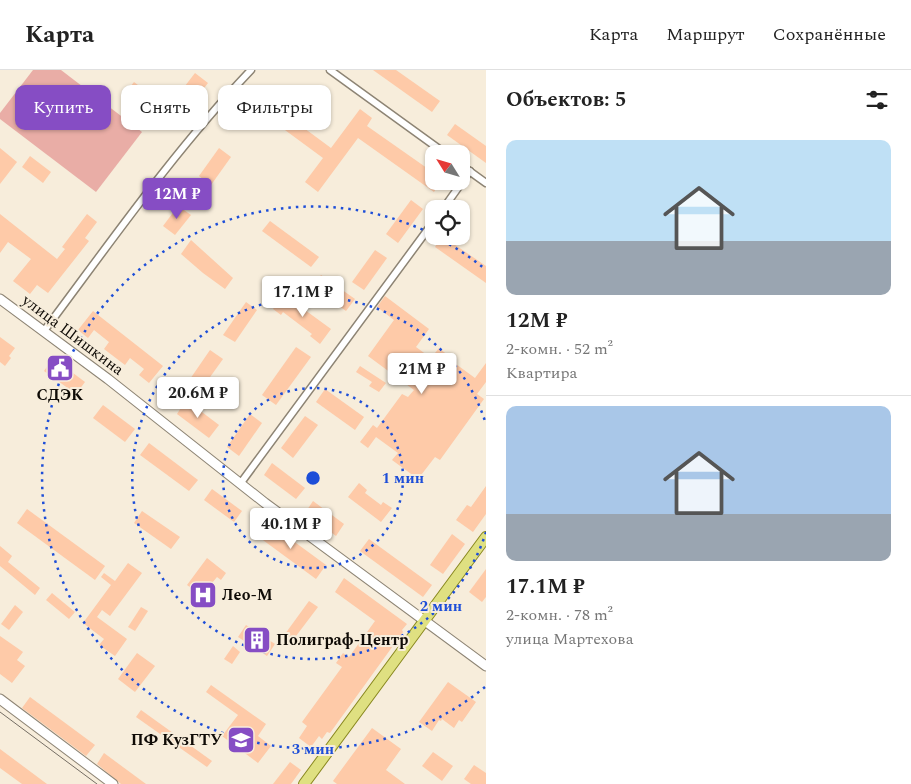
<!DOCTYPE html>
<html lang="ru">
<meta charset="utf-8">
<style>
:root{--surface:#fff;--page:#f2f2f2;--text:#222;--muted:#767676;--line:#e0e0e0;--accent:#864dc4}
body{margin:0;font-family:Spectral,serif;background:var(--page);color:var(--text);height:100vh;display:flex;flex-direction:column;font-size:19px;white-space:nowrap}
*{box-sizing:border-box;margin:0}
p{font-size:16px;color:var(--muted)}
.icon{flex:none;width:28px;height:28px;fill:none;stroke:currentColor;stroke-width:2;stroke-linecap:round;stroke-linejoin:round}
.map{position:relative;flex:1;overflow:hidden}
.details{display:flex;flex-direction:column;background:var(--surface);width:425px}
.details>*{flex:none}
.guide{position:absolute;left:15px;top:15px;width:395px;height:45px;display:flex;gap:10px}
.needle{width:32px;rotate:307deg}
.buttons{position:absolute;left:425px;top:75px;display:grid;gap:10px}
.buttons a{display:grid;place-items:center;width:45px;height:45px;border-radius:10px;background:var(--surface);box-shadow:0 1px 4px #0004;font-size:25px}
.price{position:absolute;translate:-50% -42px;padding:0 11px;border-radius:5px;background:#fff;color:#222;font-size:16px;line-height:32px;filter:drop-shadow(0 1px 2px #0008)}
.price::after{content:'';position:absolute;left:50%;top:30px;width:15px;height:11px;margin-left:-8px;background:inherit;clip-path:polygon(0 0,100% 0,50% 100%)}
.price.current{background:var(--accent);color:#fff}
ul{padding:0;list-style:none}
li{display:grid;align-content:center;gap:10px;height:265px;padding:0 20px}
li+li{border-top:1px solid var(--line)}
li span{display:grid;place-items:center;height:155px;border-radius:10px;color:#555}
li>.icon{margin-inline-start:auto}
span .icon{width:90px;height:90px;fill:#fffc;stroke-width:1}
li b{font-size:21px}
h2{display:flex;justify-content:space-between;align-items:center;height:60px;padding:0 20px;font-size:21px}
.chip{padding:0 18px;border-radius:10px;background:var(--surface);box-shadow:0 1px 4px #0004;font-size:18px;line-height:45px}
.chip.current{background:var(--accent);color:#fff}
header{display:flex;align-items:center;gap:30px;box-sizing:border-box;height:70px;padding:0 25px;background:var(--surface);border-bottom:1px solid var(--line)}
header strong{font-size:24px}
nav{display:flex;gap:28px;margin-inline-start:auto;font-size:18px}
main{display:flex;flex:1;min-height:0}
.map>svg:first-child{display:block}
.green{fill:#e9ada6}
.building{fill:#fecaa8}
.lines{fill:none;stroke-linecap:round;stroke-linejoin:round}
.street-casing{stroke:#8d8474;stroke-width:9}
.secondary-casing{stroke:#8d8474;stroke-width:11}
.primary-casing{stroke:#89881f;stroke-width:12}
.street{stroke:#fff;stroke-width:6}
.secondary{stroke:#fff;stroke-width:9}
.primary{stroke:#dfe081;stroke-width:10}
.tram{stroke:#746d63;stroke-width:1}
.ring{fill:none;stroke:#1d4ed8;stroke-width:2.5;stroke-dasharray:2.5 5}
.labels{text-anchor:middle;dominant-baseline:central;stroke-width:4;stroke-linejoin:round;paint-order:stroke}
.street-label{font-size:16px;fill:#0f0b06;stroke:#f7eddb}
.poi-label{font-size:16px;font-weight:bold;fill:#0f0b06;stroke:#f7eddb;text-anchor:start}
.centre{fill:#1d4ed8;stroke:#f7eddb;stroke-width:2.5}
.ring-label{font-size:15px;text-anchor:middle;font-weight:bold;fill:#1d4ed8;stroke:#f7eddb;stroke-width:4;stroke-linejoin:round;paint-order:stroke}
</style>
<header>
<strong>Карта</strong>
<nav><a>Карта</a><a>Маршрут</a><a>Сохранённые</a></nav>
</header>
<main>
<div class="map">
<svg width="486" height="714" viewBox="0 0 486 714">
<rect width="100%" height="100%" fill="#f7eddb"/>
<polygon class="green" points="33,0 61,0 142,62 96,122 0,49 0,43"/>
<g class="building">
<polygon points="373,0 396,0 440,31 432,42"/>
<polygon points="195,3 208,13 173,58 161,49 158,53 123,26 134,12 168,38"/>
<polygon points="262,27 331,78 360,39 372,48 367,56 434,103 434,111 441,111 434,122 358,68 318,122 305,112 323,88 255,38"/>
<polygon points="455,54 486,76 486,93 447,65"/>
<polygon points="0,78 17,92 0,114"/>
<polygon points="219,78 231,87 211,115 199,106"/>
<polygon points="30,86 51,102 43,113 22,97"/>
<polygon points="411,130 423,139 398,173 386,164"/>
<polygon points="178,136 191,145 175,165 163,156"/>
<polygon points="0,144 57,189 65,179 62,177 87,144 97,152 85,168 89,171 48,223 37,215 30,224 13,211 31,189 8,172 0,183"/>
<polygon points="270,151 319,187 311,197 262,161"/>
<polygon points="442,166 486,196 486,213 435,177"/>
<polygon points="191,170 233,208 225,219 203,203 181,184"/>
<polygon points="375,180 387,188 364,220 352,212"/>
<polygon points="321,205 355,229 346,241 313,217"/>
<polygon points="283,224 331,259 320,274 310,266 312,264 283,242 281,245 273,239"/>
<polygon points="385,226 429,259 416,277 431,288 439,278 450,287 449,289 475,308 486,293 486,312 477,324 484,329 440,390 435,387 418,409 392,390 398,383 376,367 368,378 360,372 373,355 377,358 402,324 408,327 414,320 368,286 394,250 377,237"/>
<polygon points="246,232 257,240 235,272 223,265"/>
<polygon points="93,241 163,296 149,313 139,305 144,299 130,288 125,295 104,279 109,272 94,260 88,268 78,260"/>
<polygon points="0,267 15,278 9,286 11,288 5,296 0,292"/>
<polygon points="296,277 311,287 276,335 262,325"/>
<polygon points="210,280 223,289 200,321 188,312"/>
<polygon points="53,288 85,312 76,324 44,301"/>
<polygon points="360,296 386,313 379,322 369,316 372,312 356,302"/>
<polygon points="325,319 364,347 355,360 316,332"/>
<polygon points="186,330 219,355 209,368 177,344"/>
<polygon points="103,335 135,359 125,372 93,348"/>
<polygon points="250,344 262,353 239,386 227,377"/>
<polygon points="305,346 318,355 293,388 281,378"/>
<polygon points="149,373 198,410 189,421 140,385"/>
<polygon points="272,393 305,418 296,429 264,405"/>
<polygon points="359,413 367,420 365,423 381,435 383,432 392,438 381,452 348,427"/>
<polygon points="486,416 486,444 473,462 456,450 467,435 471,437"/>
<polygon points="212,419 242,441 234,452 204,430"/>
<polygon points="313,431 344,454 336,466 305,443"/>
<polygon points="27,439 105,496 95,510 17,453"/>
<polygon points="142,441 180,467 171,479 134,453"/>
<polygon points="266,451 326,495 316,509 256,465"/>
<polygon points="452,464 465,474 443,504 430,495"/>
<polygon points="369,469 432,515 423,527 360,481"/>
<polygon points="0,476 12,486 8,492 40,518 35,525 0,496"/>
<polygon points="207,488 226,503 221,510 217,507 207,519 211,522 206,529 187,515"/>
<polygon points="128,493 142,503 110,546 102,540 97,547 127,569 115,586 99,575 104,569 83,553 111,515 101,507 104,503 115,511"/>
<polygon points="486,499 486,527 482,532 469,522"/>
<polygon points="344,508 407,554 402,560 403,562 330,663 327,662 322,669 319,666 311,677 299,668 307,656 302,652 342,597 336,593 343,583 349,587 375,551 335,522"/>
<polygon points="52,523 75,542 69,549 46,530"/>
<polygon points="309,531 318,537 293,570 285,564"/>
<polygon points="15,535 23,542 9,560 1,554"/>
<polygon points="141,537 148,541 135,561 128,557"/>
<polygon points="246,555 275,574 267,586 238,567"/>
<polygon points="0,566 23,582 17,590 25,596 12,613 0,604"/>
<polygon points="233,576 240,582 232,594 224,589"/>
<polygon points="137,583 155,596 135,622 118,609"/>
<polygon points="448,612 476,632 462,652 459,650 454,658 442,649 441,651 439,650 432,661 419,652"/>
<polygon points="211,615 266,654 258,666 271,676 258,693 222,666 238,645 206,622"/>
<polygon points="30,627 95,675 86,686 22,638"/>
<polygon points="141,640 212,691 207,697 136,647"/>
<polygon points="372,658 401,679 386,700 405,714 337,714 333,711"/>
<polygon points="0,679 47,714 22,714 0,698"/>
<polygon points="433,682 453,696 442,711 422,696"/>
<polygon points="104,683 146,714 121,714 97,694"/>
<polygon points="290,692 301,700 291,714 273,714"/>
<polygon points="474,695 486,703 486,714 471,714 464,709"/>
</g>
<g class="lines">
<g class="street-casing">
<g id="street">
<polyline points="330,0 446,84"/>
<polyline points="461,95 486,113"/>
<polyline points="443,139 470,101"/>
<path d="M44,261c66,-88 130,-180 207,-261"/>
<polyline points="240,414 434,151"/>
</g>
</g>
<g class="secondary-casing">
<g id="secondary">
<polyline points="0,229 108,309 265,433 486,596"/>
<polyline points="0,629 113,714"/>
</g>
</g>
<g class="primary-casing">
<polyline id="primary" points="304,714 486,467"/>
</g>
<use href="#street" class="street"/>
<use href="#secondary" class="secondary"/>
<use href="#primary" class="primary"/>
<polyline class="tram" points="0,642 97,714"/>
</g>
<g class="ring">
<circle cx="313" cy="408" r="90"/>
<path d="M486 462A181 181 0 1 1 486 354"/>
<path d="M485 617A271 271 0 1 1 432 164M436 167A271 271 0 0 1 485 199"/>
</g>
<defs>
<g id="civic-square" transform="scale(1.4375)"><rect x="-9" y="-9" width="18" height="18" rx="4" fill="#864dc4" stroke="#f7eddb"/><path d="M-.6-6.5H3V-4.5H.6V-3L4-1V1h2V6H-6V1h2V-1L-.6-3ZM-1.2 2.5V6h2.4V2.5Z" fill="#fff"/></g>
<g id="hospital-square" transform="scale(1.4375)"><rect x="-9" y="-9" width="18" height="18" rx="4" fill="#864dc4" stroke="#f7eddb"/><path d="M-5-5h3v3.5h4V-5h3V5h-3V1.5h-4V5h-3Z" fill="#fff"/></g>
<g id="building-square" transform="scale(1.4375)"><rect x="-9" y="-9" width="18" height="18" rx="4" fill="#864dc4" stroke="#f7eddb"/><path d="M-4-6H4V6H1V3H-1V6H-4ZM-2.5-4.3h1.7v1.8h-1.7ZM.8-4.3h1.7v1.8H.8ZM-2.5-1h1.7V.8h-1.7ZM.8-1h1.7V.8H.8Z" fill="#fff"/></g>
<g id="university-square" transform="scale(1.4375)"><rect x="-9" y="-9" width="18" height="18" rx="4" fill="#864dc4" stroke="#f7eddb"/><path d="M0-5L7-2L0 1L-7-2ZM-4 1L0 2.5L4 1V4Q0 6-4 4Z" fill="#fff"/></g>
</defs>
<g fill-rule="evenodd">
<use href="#civic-square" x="60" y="298"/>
<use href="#hospital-square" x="203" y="525"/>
<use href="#building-square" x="257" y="570"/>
<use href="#university-square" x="241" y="670"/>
</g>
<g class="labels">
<g class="street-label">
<text transform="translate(73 265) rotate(37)">улица Шишкина</text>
</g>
<g class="poi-label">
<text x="60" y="325" text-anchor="middle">СДЭК</text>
<text x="222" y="525">Лео-М</text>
<text x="276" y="570">Полиграф-Центр</text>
<text x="222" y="670" text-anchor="end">ПФ КузГТУ</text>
</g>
</g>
<circle cx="313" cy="408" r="8" class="centre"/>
<g class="ring-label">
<text x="403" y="413">1 мин</text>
<text x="441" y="541">2 мин</text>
<text x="313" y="684">3 мин</text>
</g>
</svg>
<div class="buttons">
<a><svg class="needle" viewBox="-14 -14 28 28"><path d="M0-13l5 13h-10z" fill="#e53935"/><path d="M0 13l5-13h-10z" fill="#767676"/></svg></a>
<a><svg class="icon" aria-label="locate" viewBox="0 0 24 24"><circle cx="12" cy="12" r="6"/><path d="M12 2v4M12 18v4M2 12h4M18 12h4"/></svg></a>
</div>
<b class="price current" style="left:177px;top:150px">12M ₽</b>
<b class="price" style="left:303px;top:248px">17.1M ₽</b>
<b class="price" style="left:422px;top:325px">21M ₽</b>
<b class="price" style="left:198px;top:349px">20.6M ₽</b>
<b class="price" style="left:291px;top:480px">40.1M ₽</b>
<div class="guide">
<a class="chip current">Купить</a>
<a class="chip">Снять</a>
<a class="chip">Фильтры</a>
</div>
</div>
<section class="details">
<h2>Объектов: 5<svg class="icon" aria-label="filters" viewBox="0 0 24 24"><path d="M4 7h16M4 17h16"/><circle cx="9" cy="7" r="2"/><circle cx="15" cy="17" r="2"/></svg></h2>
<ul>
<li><span style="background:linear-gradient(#bfe0f5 65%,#9aa5b1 0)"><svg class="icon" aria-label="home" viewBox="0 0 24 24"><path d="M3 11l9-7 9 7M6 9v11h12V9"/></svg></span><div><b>12M ₽</b><p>2-комн. · 52 m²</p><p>Квартира</p></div></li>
<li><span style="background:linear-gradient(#a9c7e8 70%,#9aa5b1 0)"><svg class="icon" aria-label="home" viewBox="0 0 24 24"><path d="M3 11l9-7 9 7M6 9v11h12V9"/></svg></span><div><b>17.1M ₽</b><p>2-комн. · 78 m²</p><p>улица Мартехова</p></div></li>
</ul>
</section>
</main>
